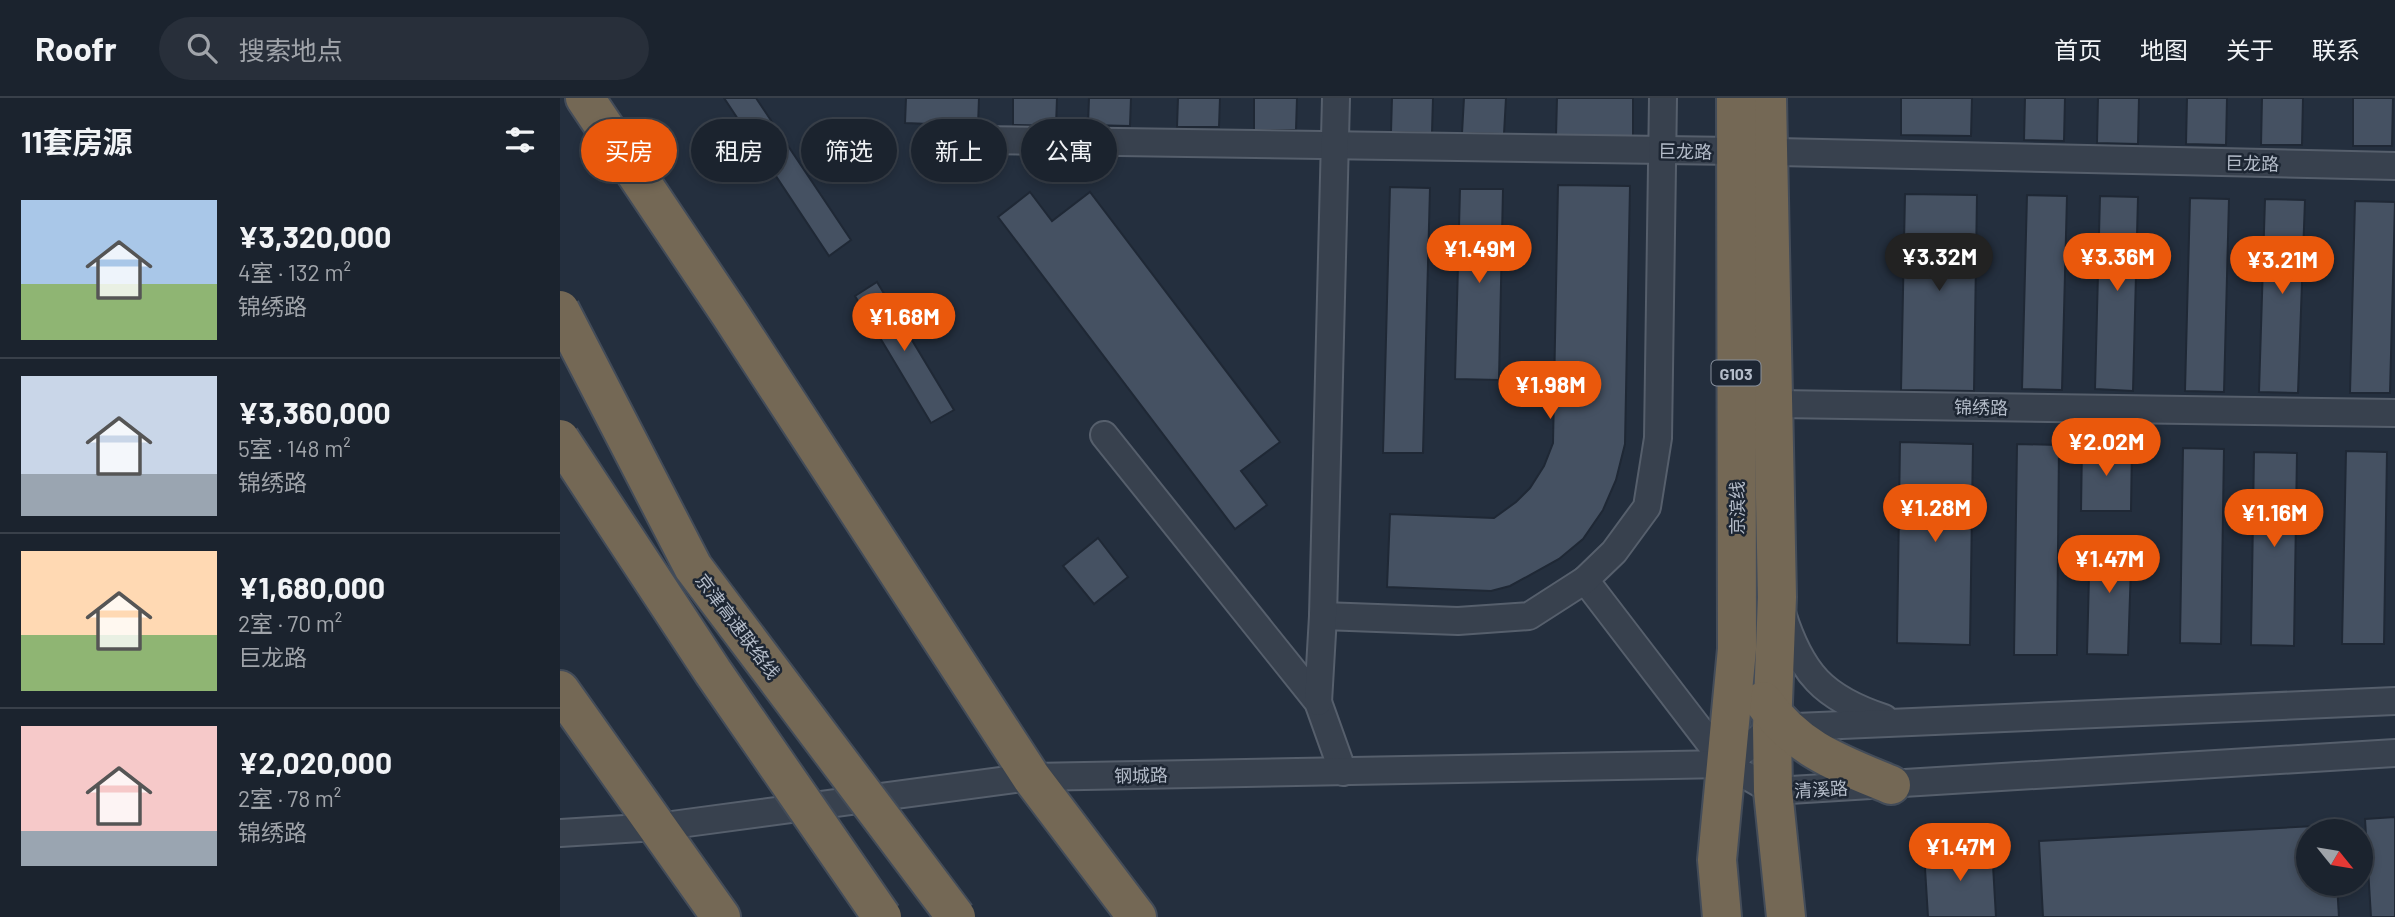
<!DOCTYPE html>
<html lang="zh">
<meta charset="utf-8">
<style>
:root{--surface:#1b232e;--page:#282f3a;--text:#f1f3f6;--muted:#a0a4aa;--line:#39404a;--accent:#ea580c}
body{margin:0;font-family:Barlow,"Noto Sans SC",sans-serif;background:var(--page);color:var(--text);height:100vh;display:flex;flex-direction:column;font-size:26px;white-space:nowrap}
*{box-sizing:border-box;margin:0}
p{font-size:23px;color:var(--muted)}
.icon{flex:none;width:38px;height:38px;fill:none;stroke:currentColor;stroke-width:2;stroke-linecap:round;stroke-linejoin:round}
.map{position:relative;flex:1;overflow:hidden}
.side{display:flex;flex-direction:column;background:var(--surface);width:560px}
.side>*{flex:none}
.guide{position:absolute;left:21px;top:21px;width:665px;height:63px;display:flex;gap:14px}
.needle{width:46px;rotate:120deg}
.controls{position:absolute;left:1736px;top:721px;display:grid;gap:14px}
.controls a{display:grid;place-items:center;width:77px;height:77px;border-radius:50%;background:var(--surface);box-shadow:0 4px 10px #0003,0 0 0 2px var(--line);font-size:35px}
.price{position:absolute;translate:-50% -60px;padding:0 16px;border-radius:24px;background:var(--accent);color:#fff;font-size:23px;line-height:46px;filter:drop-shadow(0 2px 4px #0008)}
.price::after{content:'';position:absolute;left:50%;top:42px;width:21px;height:16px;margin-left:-10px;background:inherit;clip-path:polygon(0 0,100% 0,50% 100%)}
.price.selected{background:#222;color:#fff}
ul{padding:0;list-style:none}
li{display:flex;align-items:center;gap:21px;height:175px;padding:0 21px}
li+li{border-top:2px solid var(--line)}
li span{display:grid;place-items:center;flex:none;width:196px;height:140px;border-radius:0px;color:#555}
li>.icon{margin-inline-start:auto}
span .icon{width:84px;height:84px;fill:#fffc;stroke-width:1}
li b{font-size:30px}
h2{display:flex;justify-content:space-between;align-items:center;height:84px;padding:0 21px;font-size:30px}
.tag{padding:0 24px;border-radius:32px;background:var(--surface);box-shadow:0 4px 10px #0003,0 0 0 2px var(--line);font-size:24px;line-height:63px}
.tag.selected{background:var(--accent);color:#fff}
header{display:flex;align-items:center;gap:42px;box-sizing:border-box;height:98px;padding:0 35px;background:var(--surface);border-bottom:2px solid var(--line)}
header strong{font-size:33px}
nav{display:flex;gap:38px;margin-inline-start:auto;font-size:24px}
.search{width:490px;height:63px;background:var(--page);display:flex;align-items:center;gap:18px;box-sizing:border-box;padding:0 24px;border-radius:38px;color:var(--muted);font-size:26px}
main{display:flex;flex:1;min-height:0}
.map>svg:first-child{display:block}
.building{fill:#455162;stroke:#1f2835;stroke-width:2}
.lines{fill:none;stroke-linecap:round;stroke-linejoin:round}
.minor-casing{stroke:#565f6c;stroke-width:30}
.highway-casing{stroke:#434c59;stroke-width:42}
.minor{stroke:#38414e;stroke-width:26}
.highway{stroke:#746855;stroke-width:38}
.highway-bridge-casing{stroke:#434c59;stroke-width:42;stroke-linecap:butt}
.highway-bridge{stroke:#746855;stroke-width:38}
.labels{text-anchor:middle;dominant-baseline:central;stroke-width:5;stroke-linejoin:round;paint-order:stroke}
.shield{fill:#1d2633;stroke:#878f9c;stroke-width:2}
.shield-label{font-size:16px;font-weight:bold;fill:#b4bcc9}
.street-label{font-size:18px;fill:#b4bcc9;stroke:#1d2633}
</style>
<header>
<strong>Roofr</strong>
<div class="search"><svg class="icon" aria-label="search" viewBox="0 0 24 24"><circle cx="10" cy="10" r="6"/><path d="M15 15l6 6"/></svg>搜索地点</div>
<nav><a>首页</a><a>地图</a><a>关于</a><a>联系</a></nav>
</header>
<main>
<section class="side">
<h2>11套房源<svg class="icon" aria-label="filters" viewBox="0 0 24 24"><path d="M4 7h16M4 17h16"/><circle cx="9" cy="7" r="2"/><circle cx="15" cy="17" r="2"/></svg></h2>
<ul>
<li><span style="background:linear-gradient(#a9c7e8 60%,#8fb573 0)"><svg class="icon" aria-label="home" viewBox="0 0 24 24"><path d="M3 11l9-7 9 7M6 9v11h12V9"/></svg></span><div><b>¥3,320,000</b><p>4室 · 132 m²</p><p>锦绣路</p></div></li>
<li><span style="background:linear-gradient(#c9d6e8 70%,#9aa5b1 0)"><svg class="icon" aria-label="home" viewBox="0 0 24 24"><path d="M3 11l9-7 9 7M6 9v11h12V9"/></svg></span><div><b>¥3,360,000</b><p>5室 · 148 m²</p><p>锦绣路</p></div></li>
<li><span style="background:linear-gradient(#ffd9b3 60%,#8fb573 0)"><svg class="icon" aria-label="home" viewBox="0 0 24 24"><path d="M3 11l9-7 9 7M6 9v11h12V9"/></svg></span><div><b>¥1,680,000</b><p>2室 · 70 m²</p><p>巨龙路</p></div></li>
<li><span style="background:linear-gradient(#f6c9c9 75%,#9aa5b1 0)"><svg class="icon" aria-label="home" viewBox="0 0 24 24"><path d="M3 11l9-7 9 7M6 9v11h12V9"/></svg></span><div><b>¥2,020,000</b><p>2室 · 78 m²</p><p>锦绣路</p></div></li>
</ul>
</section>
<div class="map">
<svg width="1835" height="819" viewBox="0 0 1835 819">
<rect width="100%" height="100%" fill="#242f3e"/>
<g class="building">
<polygon points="164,0 196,0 291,142 269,158"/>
<polygon points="346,0 419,0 418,28 345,25"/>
<polygon points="453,0 497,0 496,28 453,27"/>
<polygon points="529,0 571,0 570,28 528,27"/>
<polygon points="618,0 660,0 659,29 617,29"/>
<polygon points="694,0 737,0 736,32 694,32"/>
<polygon points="832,0 873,0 872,35 831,34"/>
<polygon points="904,0 946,0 944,36 902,35"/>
<polygon points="997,0 1073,0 1073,38 996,38"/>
<polygon points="1341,0 1412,0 1411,38 1341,37"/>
<polygon points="1465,0 1505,0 1504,43 1464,42"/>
<polygon points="1538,0 1579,0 1578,46 1537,45"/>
<polygon points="1627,0 1667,0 1666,47 1626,46"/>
<polygon points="1702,0 1743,0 1742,47 1701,47"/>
<polygon points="1793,0 1833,0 1832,48 1793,48"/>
<polygon points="998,87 1070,88 1065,346 1056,382 1043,412 1023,441 999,461 950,488 931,493 827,489 830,416 934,420 956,404 970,390 984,368 993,345"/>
<polygon points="830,89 870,90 863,355 823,355"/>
<polygon points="900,91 943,91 939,282 895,281"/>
<polygon points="470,94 492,123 530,94 720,344 681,373 707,407 675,431 438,119"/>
<polygon points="1345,96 1417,97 1414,293 1341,292"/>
<polygon points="1467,97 1507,98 1502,292 1462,291"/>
<polygon points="1540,98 1578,99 1573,293 1535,291"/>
<polygon points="1630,100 1669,101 1664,294 1625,293"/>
<polygon points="1705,101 1745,102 1738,295 1699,294"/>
<polygon points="1795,103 1835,104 1830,295 1790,295"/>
<polygon points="317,184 394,312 371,325 295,198"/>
<polygon points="1340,344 1413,346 1410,547 1337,545"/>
<polygon points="1457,346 1499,347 1497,557 1454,557"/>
<polygon points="1522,347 1572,348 1571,413 1521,413"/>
<polygon points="1623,350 1664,351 1661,546 1620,545"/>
<polygon points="1786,353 1827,354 1824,546 1782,546"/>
<polygon points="1694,354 1737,355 1734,548 1691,547"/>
<polygon points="1530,438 1572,439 1568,557 1527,556"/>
<polygon points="538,440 568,479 534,506 503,468"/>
<polygon points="1835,719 1835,819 1811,819 1805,721"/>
<polygon points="1774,727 1775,733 1748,733 1748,786 1777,786 1779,819 1483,819 1479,743"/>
<polygon points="1432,750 1436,819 1368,819 1364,754"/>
</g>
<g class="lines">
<g class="minor-casing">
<g id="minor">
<polyline points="415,42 1175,53 1835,68"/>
<polyline points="1196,308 1214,306 1835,315"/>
<polyline points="544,337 758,604 783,674"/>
<polyline points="1025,482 1166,666 1213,693 1835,655"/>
<path d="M1222,515c19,60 41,85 102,105"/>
<polyline points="763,518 898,523 969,518 1025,482 1054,454 1087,409 1098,340 1103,0"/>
<polyline points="758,604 763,518 776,0"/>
<polyline points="1166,666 1212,630 1835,603"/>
<polyline points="0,735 97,729 471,679 1166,666"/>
</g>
</g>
<g class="highway-casing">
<g id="highway">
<polyline points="25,0 170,216 471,679 577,819"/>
<polyline points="1207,0 1217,499 1212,630 1213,693 1226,819"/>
<polyline points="0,592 161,819"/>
<path d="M1203,603c34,48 75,62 128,84"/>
<polyline points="1162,819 1157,762 1177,551 1176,0"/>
</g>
</g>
<use href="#minor" class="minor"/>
<use href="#highway" class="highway"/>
<g class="highway-bridge-casing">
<g id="highway-bridge">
<polyline points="0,212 133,469 396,819"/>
<polyline points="0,341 153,574 322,819"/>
</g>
</g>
<use href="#highway-bridge" class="highway-bridge"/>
</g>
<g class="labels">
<rect class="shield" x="1151.5" y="262.5" width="49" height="25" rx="5"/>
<g class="shield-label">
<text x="1176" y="275">G103</text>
</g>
<g class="street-label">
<text transform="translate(1125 53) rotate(1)">巨龙路</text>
<text transform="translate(1692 65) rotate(1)">巨龙路</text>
<text transform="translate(1421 309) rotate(1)">锦绣路</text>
<text transform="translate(1177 410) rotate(-90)">京滨线</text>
<text transform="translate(178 528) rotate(53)">京津高速联络线</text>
<text transform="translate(581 677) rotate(-1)">钢城路</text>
<text transform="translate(1261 691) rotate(-3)">清溪路</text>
</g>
</g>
</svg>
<div class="controls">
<a><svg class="needle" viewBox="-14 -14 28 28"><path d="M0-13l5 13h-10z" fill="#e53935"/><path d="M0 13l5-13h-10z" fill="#a0a4aa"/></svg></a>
</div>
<b class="price" style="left:919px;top:187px">¥1.49M</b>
<b class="price selected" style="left:1379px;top:195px">¥3.32M</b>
<b class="price" style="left:1557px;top:195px">¥3.36M</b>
<b class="price" style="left:1722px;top:198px">¥3.21M</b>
<b class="price" style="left:344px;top:255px">¥1.68M</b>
<b class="price" style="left:990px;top:323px">¥1.98M</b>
<b class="price" style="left:1546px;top:380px">¥2.02M</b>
<b class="price" style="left:1375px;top:446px">¥1.28M</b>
<b class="price" style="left:1714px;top:451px">¥1.16M</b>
<b class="price" style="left:1549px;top:497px">¥1.47M</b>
<b class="price" style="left:1400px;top:785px">¥1.47M</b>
<div class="guide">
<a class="tag selected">买房</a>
<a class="tag">租房</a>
<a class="tag">筛选</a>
<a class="tag">新上</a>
<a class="tag">公寓</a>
</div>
</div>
</main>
